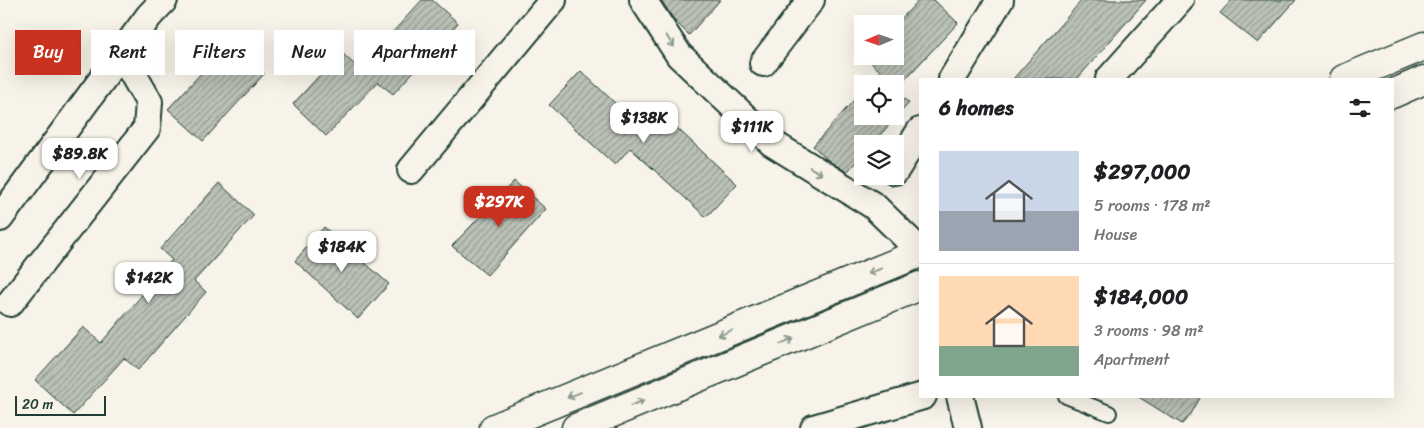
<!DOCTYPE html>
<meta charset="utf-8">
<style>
:root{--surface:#fff;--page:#f2f2f2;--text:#202124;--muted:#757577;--line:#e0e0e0;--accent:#c8321e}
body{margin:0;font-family:Sriracha,sans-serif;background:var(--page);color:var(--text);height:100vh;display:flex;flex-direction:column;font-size:19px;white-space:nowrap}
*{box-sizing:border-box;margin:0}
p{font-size:16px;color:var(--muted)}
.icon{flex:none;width:28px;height:28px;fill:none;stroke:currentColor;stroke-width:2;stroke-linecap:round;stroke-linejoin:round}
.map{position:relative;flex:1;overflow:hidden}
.panel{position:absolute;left:919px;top:78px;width:475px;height:320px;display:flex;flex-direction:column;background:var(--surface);border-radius:0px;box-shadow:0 5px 20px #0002}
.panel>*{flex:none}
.guide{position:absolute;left:15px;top:30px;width:475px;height:45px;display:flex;gap:10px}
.needle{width:32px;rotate:268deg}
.controls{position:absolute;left:854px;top:15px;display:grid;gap:10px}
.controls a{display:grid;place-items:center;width:50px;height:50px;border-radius:0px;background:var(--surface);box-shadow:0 5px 20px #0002;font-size:25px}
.scale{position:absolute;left:15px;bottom:12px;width:91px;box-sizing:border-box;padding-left:5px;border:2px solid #1f3d34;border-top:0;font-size:14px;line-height:18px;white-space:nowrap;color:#1f3d34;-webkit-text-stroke:4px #f7f3e8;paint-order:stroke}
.price{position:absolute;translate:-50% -42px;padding:0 11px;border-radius:10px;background:#fff;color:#222;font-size:16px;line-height:32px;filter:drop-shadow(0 1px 2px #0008)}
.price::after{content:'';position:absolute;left:50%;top:30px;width:15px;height:11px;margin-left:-8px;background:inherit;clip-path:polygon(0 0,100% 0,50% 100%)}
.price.on{background:var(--accent);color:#fff}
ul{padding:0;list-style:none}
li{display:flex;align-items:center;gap:15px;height:125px;padding:0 20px}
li+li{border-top:1px solid var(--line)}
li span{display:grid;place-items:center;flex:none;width:140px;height:100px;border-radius:0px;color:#555}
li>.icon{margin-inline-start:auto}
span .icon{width:60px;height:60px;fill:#fffc;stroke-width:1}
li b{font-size:21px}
h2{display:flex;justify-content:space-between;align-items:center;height:60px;padding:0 20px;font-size:21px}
.tag{padding:0 18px;border-radius:0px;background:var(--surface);box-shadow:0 5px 20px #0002;font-size:18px;line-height:45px}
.tag.on{background:var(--accent);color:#fff}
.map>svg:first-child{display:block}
.building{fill:url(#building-hatch);stroke:#1f3d34}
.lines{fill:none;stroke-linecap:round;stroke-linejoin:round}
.lane-casing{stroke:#1f3d34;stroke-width:18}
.street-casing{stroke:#1f3d34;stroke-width:30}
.highway-casing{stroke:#1f3d34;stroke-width:31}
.lane{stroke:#f7f3e8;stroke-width:14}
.street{stroke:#f7f3e8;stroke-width:26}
.highway{stroke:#f7f3e8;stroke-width:28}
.oneway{stroke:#8b988e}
</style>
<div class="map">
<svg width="1424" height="428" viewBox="0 0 1424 428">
<defs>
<pattern id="building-hatch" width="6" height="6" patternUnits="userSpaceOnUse" patternTransform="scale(1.25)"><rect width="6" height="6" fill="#bbc1b6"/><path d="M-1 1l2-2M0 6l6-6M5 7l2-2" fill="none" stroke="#979e95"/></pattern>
</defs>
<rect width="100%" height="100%" fill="#f7f3e8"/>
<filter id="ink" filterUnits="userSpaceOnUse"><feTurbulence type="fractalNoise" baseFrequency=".02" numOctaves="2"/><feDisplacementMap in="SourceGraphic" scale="10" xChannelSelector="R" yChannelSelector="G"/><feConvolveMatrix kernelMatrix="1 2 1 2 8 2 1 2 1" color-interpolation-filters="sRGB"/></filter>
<g filter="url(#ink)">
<g class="building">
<polygon points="422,0 432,0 458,23 393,94 378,82 326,136 293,104 341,52 359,69"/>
<polygon points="661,0 720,0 689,35 675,21"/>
<polygon points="919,0 934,0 958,23 895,90 895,84 869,84 880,71 864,56 895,56 895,25"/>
<polygon points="1082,0 1146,0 1077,79 1013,79"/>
<polygon points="1232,0 1296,0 1258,43 1220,13"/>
<polygon points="230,42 264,74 203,141 168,109"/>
<polygon points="581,71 647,133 663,115 737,184 706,217 630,148 615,165 549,105"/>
<polygon points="862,91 862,116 895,116 895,91 909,103 872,144 862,144 862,155 847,172 829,161 813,146"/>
<polygon points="514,181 546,209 487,275 452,246"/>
<polygon points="219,183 254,215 194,281 206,292 138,370 124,358 73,415 35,380 83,327 101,343 172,260 160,249"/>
<polygon points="324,227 389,284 358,319 295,261"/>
<polygon points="1137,396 1201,396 1191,414 1182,424"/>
</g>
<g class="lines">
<g class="lane-casing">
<polyline id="lane" points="1066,396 1109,413"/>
</g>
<g class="street-casing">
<g id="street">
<polyline points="643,0 679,55 772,143 874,206 920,251"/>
<polyline points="763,63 811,0"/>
<polyline points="952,79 1000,0"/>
<polyline points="1109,79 1180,0"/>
<polyline points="411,170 553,0"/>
<polyline points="895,171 920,131"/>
<polyline points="0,218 149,16 164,0"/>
<polyline points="10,303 147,128 149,102 121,53"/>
<polyline points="960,396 968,428"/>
<polyline points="814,428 923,396"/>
</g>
</g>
<g class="highway-casing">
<g id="highway">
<polyline points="1344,79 1424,46"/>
<polyline points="1392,94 1424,80"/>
<polyline points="494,428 920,253"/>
<polyline points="576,428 920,286"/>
</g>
</g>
<use href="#lane" class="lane"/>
<use href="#street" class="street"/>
<use href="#highway" class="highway"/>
</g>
<defs><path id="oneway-shaft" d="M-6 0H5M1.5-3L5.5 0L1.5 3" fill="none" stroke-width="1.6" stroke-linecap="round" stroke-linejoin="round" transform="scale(1.25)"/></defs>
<g class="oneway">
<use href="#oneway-shaft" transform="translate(670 41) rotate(57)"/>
<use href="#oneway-shaft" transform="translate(816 171) rotate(31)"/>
<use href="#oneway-shaft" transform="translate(875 271) rotate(158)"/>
<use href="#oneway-shaft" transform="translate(725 333) rotate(158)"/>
<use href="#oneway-shaft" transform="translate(787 341) rotate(-22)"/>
<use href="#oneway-shaft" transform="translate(574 395) rotate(158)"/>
<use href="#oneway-shaft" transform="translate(637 403) rotate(-22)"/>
</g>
</g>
</svg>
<div class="controls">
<a><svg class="needle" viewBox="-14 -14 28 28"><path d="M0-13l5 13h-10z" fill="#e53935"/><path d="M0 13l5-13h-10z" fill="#757577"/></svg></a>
<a><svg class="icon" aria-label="locate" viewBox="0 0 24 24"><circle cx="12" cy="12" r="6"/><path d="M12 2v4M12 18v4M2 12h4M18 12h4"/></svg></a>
<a><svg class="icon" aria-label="layers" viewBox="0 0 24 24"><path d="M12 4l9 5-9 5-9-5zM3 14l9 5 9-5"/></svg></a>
</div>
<div class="scale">20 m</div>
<b class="price" style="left:644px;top:144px">$138K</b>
<b class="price" style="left:752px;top:153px">$111K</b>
<b class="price" style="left:80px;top:180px">$89.8K</b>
<b class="price on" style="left:499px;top:228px">$297K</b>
<b class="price" style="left:342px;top:273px">$184K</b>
<b class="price" style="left:149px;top:304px">$142K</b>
<div class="guide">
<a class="tag on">Buy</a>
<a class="tag">Rent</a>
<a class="tag">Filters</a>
<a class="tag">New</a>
<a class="tag">Apartment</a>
</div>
<section class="panel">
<h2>6 homes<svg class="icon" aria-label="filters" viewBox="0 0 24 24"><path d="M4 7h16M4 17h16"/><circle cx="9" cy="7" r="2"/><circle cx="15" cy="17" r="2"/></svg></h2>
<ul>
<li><span style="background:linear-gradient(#c9d6e8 60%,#9aa5b1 0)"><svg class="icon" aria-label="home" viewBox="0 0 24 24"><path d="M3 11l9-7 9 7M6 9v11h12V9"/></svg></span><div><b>$297,000</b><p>5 rooms · 178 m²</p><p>House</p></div></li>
<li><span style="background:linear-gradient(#ffd9b3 70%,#7fa58c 0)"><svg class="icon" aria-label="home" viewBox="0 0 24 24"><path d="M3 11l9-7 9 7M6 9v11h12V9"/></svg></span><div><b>$184,000</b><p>3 rooms · 98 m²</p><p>Apartment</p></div></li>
</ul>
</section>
</div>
